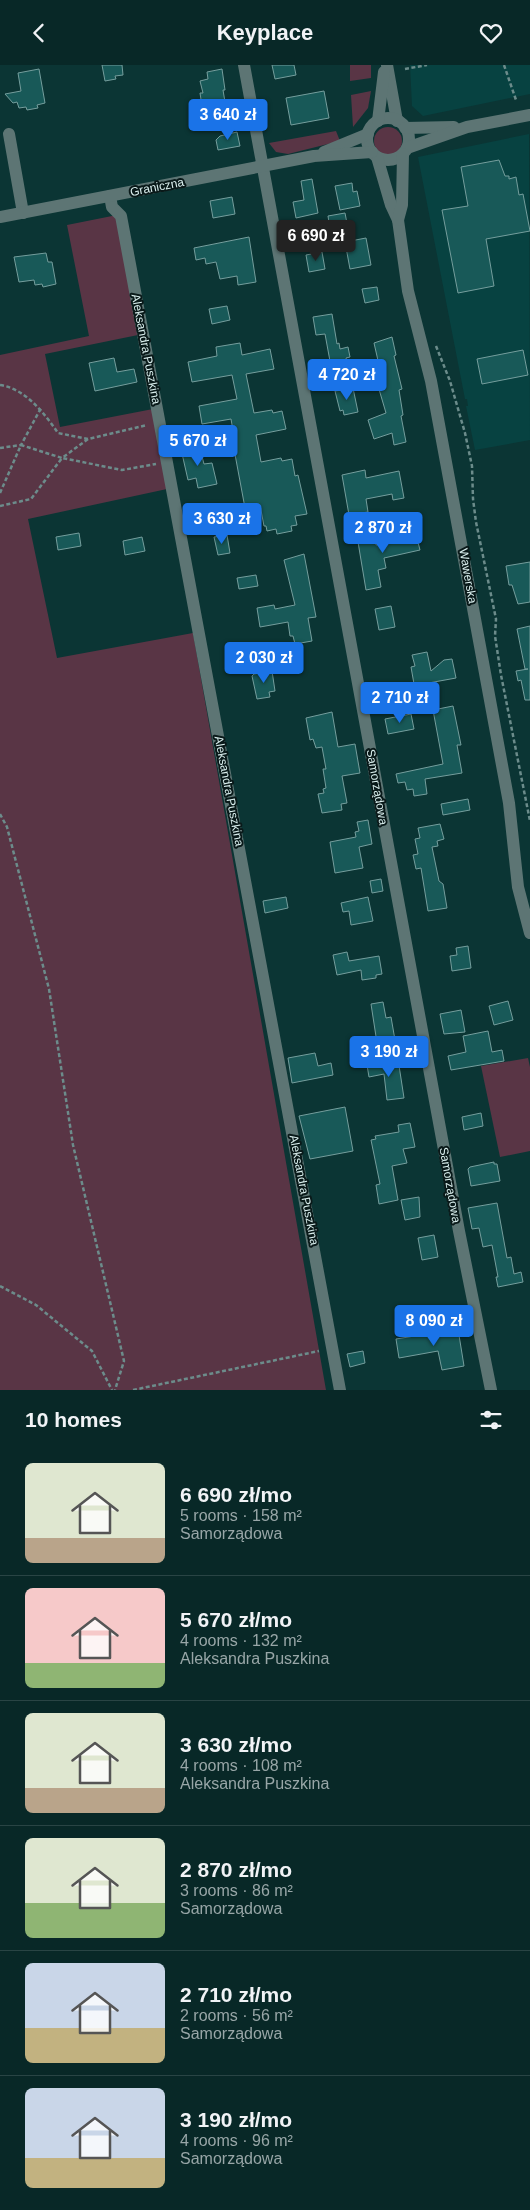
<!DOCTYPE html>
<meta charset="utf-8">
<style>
:root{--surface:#082827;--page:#163433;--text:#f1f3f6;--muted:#98a6a7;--line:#294444;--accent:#1a73e8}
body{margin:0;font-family:Arial,sans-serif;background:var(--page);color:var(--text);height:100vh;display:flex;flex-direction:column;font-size:19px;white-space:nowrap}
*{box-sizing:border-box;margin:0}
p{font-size:16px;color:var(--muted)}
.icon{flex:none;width:28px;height:28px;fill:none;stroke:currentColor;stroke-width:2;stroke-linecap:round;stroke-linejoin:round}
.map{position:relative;height:1325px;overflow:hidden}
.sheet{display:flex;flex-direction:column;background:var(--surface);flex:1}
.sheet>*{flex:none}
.price{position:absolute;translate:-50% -42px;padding:0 11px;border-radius:5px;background:var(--accent);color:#fff;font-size:16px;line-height:32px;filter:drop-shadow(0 1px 2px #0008)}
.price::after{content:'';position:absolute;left:50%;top:30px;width:15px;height:11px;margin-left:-8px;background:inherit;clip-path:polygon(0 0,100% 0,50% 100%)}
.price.current{background:#222;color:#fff}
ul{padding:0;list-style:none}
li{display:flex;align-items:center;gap:15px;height:125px;padding:0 25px}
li+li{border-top:1px solid var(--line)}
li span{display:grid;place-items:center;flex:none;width:140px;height:100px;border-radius:8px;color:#555}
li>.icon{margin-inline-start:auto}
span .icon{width:60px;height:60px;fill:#fffc;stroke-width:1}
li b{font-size:21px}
h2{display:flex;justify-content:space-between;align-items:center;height:60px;padding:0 25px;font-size:21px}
header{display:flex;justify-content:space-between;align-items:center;height:65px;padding:0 25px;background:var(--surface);font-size:22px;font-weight:800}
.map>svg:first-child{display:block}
.built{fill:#074241}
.green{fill:#593545}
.building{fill:#185958;stroke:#759e9d}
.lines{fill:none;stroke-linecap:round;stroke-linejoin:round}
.path{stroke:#6c8c8b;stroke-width:2.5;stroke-dasharray:4 2.5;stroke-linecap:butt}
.minor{stroke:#5d7574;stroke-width:12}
.labels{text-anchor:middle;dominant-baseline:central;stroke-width:4;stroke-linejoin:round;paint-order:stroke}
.street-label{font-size:12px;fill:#daefee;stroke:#091919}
</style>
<header><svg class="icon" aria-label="back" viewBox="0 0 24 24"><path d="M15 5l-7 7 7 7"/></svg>Keyplace<svg class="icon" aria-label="heart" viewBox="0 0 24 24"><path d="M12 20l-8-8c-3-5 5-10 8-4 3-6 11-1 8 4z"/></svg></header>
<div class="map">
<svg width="530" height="1325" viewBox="0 0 530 1325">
<rect width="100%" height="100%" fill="#0b3534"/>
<g class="built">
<polygon points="410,0 530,0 530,29 423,51 412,41"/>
<polygon points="529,69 530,375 475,385 466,341 468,341 467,334 465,334 418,92"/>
</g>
<g class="green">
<polygon points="350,0 371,0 371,13 350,16"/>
<polygon points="371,26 368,43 353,62 351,30"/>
<circle cx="388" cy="76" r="14"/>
<polygon points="336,66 340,76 288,89 276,87 269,78"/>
<polygon points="117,150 138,270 45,289 60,362 153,344 167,424 28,454 57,593 193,568 326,1325 0,1325 0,290 89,271 67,160"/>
<polygon points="528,993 530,1002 530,1086 500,1092 481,1001"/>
</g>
<g class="building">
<polygon points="102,0 122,0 123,10 115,11 116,14 105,16"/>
<polygon points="272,0 294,0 296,10 275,14"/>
<polygon points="39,4 45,38 37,40 38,43 27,45 26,42 19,43 17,37 13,38 5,29 21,26 18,8"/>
<polygon points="222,4 225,25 223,25 225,37 202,41 200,28 203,28 200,16 208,14 207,7"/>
<polygon points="324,26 329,53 291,60 286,33"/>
<polygon points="237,67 240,81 218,85 216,75 220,71"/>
<polygon points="499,95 505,111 509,111 509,114 516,112 519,130 523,129 530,166 486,174 494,221 458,228 442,145 468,141 461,102"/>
<polygon points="312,114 318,148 296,153 293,137 304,135 301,116"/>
<polygon points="352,118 353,127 357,126 360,141 340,145 335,121"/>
<polygon points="232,132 235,149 213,153 210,136"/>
<polygon points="345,148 350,174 332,177 328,151"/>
<polygon points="249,172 256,217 238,220 237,211 220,214 216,197 206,199 205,193 196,195 194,183"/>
<polygon points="366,173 371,200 350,204 345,177"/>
<polygon points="322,187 325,204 309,207 306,190"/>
<polygon points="46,188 48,197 52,197 56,219 43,222 42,219 35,220 34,215 19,217 14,192"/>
<polygon points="377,222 379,235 365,238 362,224"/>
<polygon points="227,241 230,255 212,259 209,244"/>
<polygon points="332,249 337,279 339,278 340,284 348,282 350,292 346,293 348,303 332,307 325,269 316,270 313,252"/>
<polygon points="392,272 396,290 394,291 402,324 399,325 403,350 401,351 406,377 394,380 392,368 374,374 368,355 386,348 376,314 382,313 374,278"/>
<polygon points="240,278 242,290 270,284 274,304 246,309 254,348 272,345 273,348 282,346 286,364 256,370 261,397 281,393 282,396 292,394 295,411 298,410 307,449 295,451 297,460 291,461 292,466 277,469 276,464 267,466 266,461 264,461 260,440 245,443 234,384 236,383 231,354 202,359 199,341 237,334 232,310 192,317 188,297 217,291 216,282"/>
<polygon points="523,285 528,310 482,319 477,294"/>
<polygon points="114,293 117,307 134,304 137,317 95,326 89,298"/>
<polygon points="353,323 358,347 344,350 343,345 340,346 335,326"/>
<polygon points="199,380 204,399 212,398 217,419 198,423 196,413 188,415 181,384"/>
<polygon points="365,405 366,413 399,406 404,433 393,435 392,429 366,434 368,447 349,450 342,410"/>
<polygon points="414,462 420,485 384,493 386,503 378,505 381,522 366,525 357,471 374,468 376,480 399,476 397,466"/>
<polygon points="79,468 81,481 58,485 56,472"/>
<polygon points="227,470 230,488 218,490 214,472"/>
<polygon points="142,472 145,486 125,490 123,476"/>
<polygon points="304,489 316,552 308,553 312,576 295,579 293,571 290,571 288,557 260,562 257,543 274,540 275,544 295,540 284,495"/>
<polygon points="530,497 530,537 518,539 512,520 509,520 506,501"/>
<polygon points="256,510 258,521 239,524 237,513"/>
<polygon points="391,541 395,562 379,565 375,544"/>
<polygon points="530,561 530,635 525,635 521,615 518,616 516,606 528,604 525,604 517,564"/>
<polygon points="427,587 431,606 444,595 452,594 456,613 412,621 414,619 411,602 415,601 412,590"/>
<polygon points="272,606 275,626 269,627 270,632 257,634 252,611 254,609"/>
<polygon points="453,641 461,680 457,680 462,708 425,714 427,729 414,731 413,724 407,725 405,717 398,718 396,709 443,699 433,645"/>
<polygon points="332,647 338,682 355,679 360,708 342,711 347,738 341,739 342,745 322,748 318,729 324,728 323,724 326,723 323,704 326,704 322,682 316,683 313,674 310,675 306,653"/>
<polygon points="411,649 414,664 388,669 385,654"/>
<polygon points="468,734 470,745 443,750 441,739"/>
<polygon points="368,755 372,779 359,782 363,803 335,808 330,777 356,772 355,767 359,766 357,757"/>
<polygon points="440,759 444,774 437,776 438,781 432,782 439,816 443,819 447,843 428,846 421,803 416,804 413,790 418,789 415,774 420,773 418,763"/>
<polygon points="381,814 383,826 372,828 370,816"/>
<polygon points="286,832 288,843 265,848 263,836"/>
<polygon points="368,832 373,856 351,860 349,846 343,847 341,838"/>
<polygon points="468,881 471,903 452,906 450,891 457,890 456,883"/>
<polygon points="347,887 349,896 379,891 382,909 376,910 376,913 362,915 361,905 337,910 333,890"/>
<polygon points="508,936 513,955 494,960 489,941"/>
<polygon points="383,937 386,953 391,952 395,975 377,978 371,939"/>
<polygon points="461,945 465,967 444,969 440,949"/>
<polygon points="488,966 492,987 502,985 504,996 451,1005 448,991 466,987 463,971"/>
<polygon points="315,988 318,1001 331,998 333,1010 292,1018 288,993"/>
<polygon points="398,994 404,1033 387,1035 384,1009 369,1012 367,1000"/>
<polygon points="345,1042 353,1086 310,1094 299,1051"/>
<polygon points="481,1048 483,1061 464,1065 462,1052"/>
<polygon points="410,1058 415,1082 403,1084 407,1098 392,1101 398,1135 379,1139 376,1120 380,1119 371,1075 376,1074 375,1071 399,1067 398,1060"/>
<polygon points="494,1097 494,1099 497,1099 500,1116 471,1121 468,1104 470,1102"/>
<polygon points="419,1132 420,1152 405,1155 401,1135"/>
<polygon points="497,1138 507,1193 511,1192 514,1209 521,1207 523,1217 498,1222 496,1212 498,1212 492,1180 483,1182 479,1163 472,1164 468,1143"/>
<polygon points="434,1170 438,1192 422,1195 418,1173"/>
<polygon points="458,1264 464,1301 442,1305 438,1286 399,1293 396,1274"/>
<polygon points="363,1286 365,1298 350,1302 347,1289"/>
</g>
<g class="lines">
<g class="path">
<polyline points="504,0 516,35"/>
<polyline points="405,4 427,0"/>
<polyline points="436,281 450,316 465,368 472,401 473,434 476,457 496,554 495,571 501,610 530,756"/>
<path d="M0,320c26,4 44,28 58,48l30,6 59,-14"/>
<polyline points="0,383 21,380 41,343"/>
<polyline points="0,428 21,380 62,393 88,374"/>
<polyline points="0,441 31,434 62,393 122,405 156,399"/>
<polyline points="0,749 7,762 49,924 73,1080 124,1296 115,1325"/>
<polyline points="0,1221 36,1240 92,1286 112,1325"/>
<polyline points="133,1325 319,1286"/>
</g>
<g class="minor">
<polyline points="244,0 459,1166 491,1325"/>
<polyline points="387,0 397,56"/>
<circle cx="388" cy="74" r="21"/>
<polyline points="378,56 384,7"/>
<polyline points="405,63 454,62"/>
<polyline points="9,69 23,148"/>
<polyline points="407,83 467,62 530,50"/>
<polyline points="324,87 368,69"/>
<polyline points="377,92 391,140 398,155 408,226 431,316 509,738 518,822 530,868"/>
<polyline points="110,131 112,142 121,151 340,1325"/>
<polyline points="0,152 314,91 372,87"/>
<polyline points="398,155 402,140 403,89"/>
</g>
</g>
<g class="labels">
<g class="street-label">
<text transform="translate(157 122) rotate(-11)">Graniczna</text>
<text transform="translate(146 284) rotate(79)">Aleksandra Puszkina</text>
<text transform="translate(468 511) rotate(80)">Wawerska</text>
<text transform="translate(377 722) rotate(80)">Samorządowa</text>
<text transform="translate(229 726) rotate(79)">Aleksandra Puszkina</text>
<text transform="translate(450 1120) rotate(80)">Samorządowa</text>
<text transform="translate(304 1125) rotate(79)">Aleksandra Puszkina</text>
</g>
</g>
</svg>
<b class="price" style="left:228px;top:76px">3 640 zł</b>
<b class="price current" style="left:316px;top:197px">6 690 zł</b>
<b class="price" style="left:347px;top:336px">4 720 zł</b>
<b class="price" style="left:198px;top:402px">5 670 zł</b>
<b class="price" style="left:222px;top:480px">3 630 zł</b>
<b class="price" style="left:383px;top:489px">2 870 zł</b>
<b class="price" style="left:264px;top:619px">2 030 zł</b>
<b class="price" style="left:400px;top:659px">2 710 zł</b>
<b class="price" style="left:389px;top:1013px">3 190 zł</b>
<b class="price" style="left:434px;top:1282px">8 090 zł</b>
</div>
<section class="sheet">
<h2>10 homes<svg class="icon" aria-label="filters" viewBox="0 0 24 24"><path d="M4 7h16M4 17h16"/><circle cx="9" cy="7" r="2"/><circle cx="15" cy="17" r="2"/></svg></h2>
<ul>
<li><span style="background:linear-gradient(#dfe7d0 75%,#b9a48a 0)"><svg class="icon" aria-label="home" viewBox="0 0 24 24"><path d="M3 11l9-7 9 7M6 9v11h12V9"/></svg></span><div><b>6 690 zł/mo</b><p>5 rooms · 158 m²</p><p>Samorządowa</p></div></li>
<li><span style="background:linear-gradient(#f6c9c9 75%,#8fb573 0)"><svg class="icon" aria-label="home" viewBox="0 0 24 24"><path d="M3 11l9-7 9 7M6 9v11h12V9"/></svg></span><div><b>5 670 zł/mo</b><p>4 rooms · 132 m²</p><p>Aleksandra Puszkina</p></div></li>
<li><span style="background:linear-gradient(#dfe7d0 75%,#b9a48a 0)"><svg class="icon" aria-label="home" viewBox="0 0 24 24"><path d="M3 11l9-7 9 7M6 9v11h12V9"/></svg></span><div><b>3 630 zł/mo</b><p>4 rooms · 108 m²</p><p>Aleksandra Puszkina</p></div></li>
<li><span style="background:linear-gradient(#dfe7d0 65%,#8fb573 0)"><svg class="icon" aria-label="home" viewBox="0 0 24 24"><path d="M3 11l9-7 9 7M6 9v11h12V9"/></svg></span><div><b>2 870 zł/mo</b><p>3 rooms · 86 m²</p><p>Samorządowa</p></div></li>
<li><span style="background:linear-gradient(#c9d6e8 65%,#c2b280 0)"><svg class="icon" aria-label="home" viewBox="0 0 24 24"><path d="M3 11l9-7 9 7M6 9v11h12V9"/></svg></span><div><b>2 710 zł/mo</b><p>2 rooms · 56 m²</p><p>Samorządowa</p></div></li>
<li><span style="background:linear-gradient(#c9d6e8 70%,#c2b280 0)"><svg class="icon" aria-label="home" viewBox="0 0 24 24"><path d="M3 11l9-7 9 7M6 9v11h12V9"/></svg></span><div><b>3 190 zł/mo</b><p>4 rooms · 96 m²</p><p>Samorządowa</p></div></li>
</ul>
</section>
